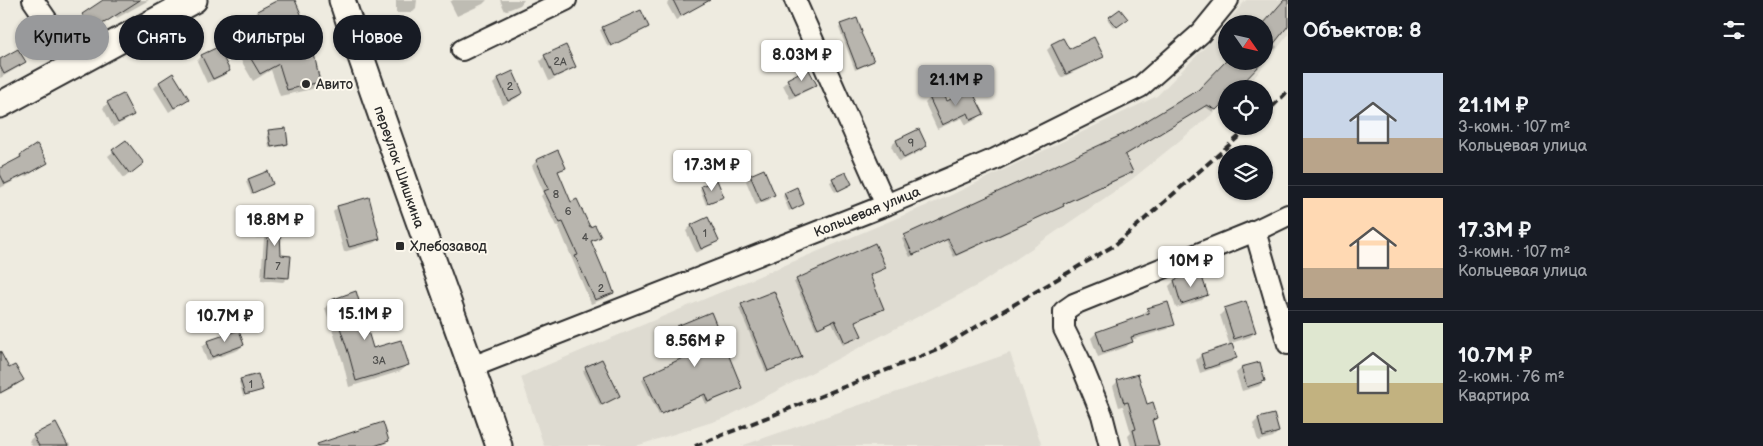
<!DOCTYPE html>
<html lang="ru">
<meta charset="utf-8">
<style>
:root{--surface:#171b24;--page:#242831;--text:#f1f3f6;--muted:#9ea1a6;--line:#363941;--accent:#98999b}
body{margin:0;font-family:"Balsamiq Sans",sans-serif;background:var(--page);color:var(--text);height:100vh;display:flex;flex-direction:column;font-size:19px;white-space:nowrap}
*{box-sizing:border-box;margin:0}
p{font-size:16px;color:var(--muted)}
.icon{flex:none;width:28px;height:28px;fill:none;stroke:currentColor;stroke-width:2;stroke-linecap:round;stroke-linejoin:round}
.map{position:relative;flex:1;overflow:hidden}
.side{display:flex;flex-direction:column;background:var(--surface);width:475px}
.side>*{flex:none}
.banner{position:absolute;left:15px;top:15px;width:475px;height:45px;display:flex;gap:10px}
.needle{width:32px;rotate:124deg}
.controls{position:absolute;left:1218px;top:15px;display:grid;gap:10px}
.controls a{display:grid;place-items:center;width:55px;height:55px;border-radius:50%;background:var(--surface);box-shadow:0 1px 4px #0004;font-size:25px}
.price{position:absolute;translate:-50% -42px;padding:0 11px;border-radius:5px;background:#fff;color:#222;font-size:16px;line-height:32px;filter:drop-shadow(0 1px 2px #0008)}
.price::after{content:'';position:absolute;left:50%;top:30px;width:15px;height:11px;margin-left:-8px;background:inherit;clip-path:polygon(0 0,100% 0,50% 100%)}
.price.on{background:var(--accent);color:#111}
ul{padding:0;list-style:none}
li{display:flex;align-items:center;gap:15px;height:125px;padding:0 15px}
li+li{border-top:1px solid var(--line)}
li span{display:grid;place-items:center;flex:none;width:140px;height:100px;border-radius:0px;color:#555}
li>.icon{margin-inline-start:auto}
span .icon{width:60px;height:60px;fill:#fffc;stroke-width:1}
li b{font-size:21px}
h2{display:flex;justify-content:space-between;align-items:center;height:60px;padding:0 15px;font-size:21px}
.tag{padding:0 18px;border-radius:22px;background:var(--surface);box-shadow:0 1px 4px #0004;font-size:18px;line-height:45px}
.tag.on{background:var(--accent);color:#111}
main{display:flex;flex:1;min-height:0}
.map>svg:first-child{display:block}
.built{fill:#dedbd1;fill-rule:evenodd}
.shadow{fill:#0003}
.building{fill:#b8b5ae;stroke:#2b2b2b}
.lines{fill:none;stroke-linecap:round;stroke-linejoin:round}
.minor-casing{stroke:#2b2b2b;stroke-width:24}
.major-casing{stroke:#2b2b2b;stroke-width:29}
.minor{stroke:#fbf7ec;stroke-width:20}
.major{stroke:#fbf7ec;stroke-width:25}
.rail{stroke:#2b2b2b;stroke-width:4;stroke-dasharray:8 4;stroke-linecap:butt}
.poi-dot{fill:#2b2b2b;stroke:#fbf7ec;stroke-width:2}
.labels{text-anchor:middle;dominant-baseline:central;stroke-width:4;stroke-linejoin:round;paint-order:stroke}
.number-label{font-size:11px;fill:#4e4e4c}
.poi-label{font-size:14px;fill:#2b2b2b;stroke:#fbf7ec;text-anchor:start}
.street-label{font-size:14px;fill:#2b2b2b;stroke:#fbf7ec}
</style>
<main>
<div class="map">
<svg width="1288" height="446" viewBox="0 0 1288 446">
<rect width="100%" height="100%" fill="#eeebe0"/>
<filter id="ink" filterUnits="userSpaceOnUse"><feTurbulence type="fractalNoise" baseFrequency=".02" numOctaves="2"/><feDisplacementMap in="SourceGraphic" scale="10" xChannelSelector="R" yChannelSelector="G"/><feConvolveMatrix kernelMatrix="1 2 1 2 8 2 1 2 1" color-interpolation-filters="sRGB"/></filter>
<g filter="url(#ink)">
<g class="built">
<path d="M1246,0h42v35l-41,52 -2,2h-19v14l-95,77 -151,104 -255,134 -89,28h-92l-23,-69 12,-6 414,-174 210,-101 56,-57zM1226,24h38v37h-38z"/>
<polygon points="1010,353 1042,446 741,446"/>
</g>
<g class="shadow">
<polygon points="107,0 149,0 117,18 116,16 87,34 78,19 83,15"/>
<polygon points="281,0 294,0 319,82 312,89 280,96 271,70 253,81 232,45 239,38 255,28 251,19 258,12"/>
<polygon points="396,0 417,0 416,8 411,13 396,13"/>
<polygon points="453,0 487,0 483,4 457,16 450,2"/>
<polygon points="500,0 524,0 520,5 505,11"/>
<polygon points="670,0 693,0 696,6 691,11 676,20 667,4"/>
<polygon points="1285,0 1288,0 1288,23 1273,43 1277,47 1264,60 1264,25"/>
<polygon points="640,11 647,27 608,47 600,30"/>
<polygon points="1110,18 1124,21 1114,28 1108,20"/>
<polygon points="841,25 860,33 872,61 870,63 855,70 839,28"/>
<polygon points="1063,40 1069,51 1102,56 1097,61 1061,78 1047,50 1052,45"/>
<polygon points="202,56 228,71 223,76 207,83 197,61"/>
<polygon points="545,56 574,66 569,71 549,81 540,61"/>
<polygon points="0,61 24,62 19,67 0,78"/>
<polygon points="512,73 522,93 517,98 503,105 493,84 498,79"/>
<polygon points="788,80 815,84 810,89 790,99 783,85"/>
<polygon points="159,83 188,99 169,112 154,88"/>
<polygon points="1226,89 1226,98 1213,112 1204,106 1124,156 1132,172 1130,174 1062,205 1060,208 954,257 946,240 910,257 902,239 905,236 1127,134 1198,91"/>
<polygon points="930,98 946,103 982,114 977,119 966,125 962,118 937,129 925,103"/>
<polygon points="108,103 132,115 127,120 113,127 103,108"/>
<polygon points="918,130 926,146 921,151 899,162 891,146 896,141"/>
<polygon points="269,132 287,144 285,146 269,148 267,134"/>
<polygon points="126,141 137,168 124,178 108,156"/>
<polygon points="557,152 564,167 557,173 570,203 589,229 599,237 590,243 613,292 608,297 591,304 558,225 556,226 541,196 544,193 532,166 536,161"/>
<polygon points="20,156 46,162 41,167 25,177 24,176 0,188 0,169 15,161"/>
<polygon points="267,172 272,184 251,194 246,182"/>
<polygon points="845,173 850,184 835,192 830,182"/>
<polygon points="751,176 774,195 769,200 756,205 746,181"/>
<polygon points="702,187 722,197 706,205 700,189"/>
<polygon points="785,194 803,204 789,211 783,196"/>
<polygon points="338,207 379,238 374,243 344,252 333,212"/>
<polygon points="271,211 280,256 288,277 283,282 261,280 264,238 256,238 256,221 261,216 266,216"/>
<polygon points="708,219 717,240 712,245 696,253 686,231 691,226"/>
<polygon points="874,245 884,268 869,276 880,311 854,321 858,337 843,345 832,322 816,329 794,282"/>
<polygon points="1174,281 1207,295 1202,300 1176,308 1169,286"/>
<polygon points="773,292 800,357 766,372 739,308"/>
<polygon points="356,293 373,349 407,365 401,371 349,387 343,362 325,308 331,301"/>
<polygon points="1148,309 1173,324 1168,329 1131,340 1131,342 1126,347 1098,357 1091,338 1096,333 1143,317 1143,314"/>
<polygon points="1225,310 1255,332 1250,337 1231,343 1236,358 1230,363 1200,373 1196,360 1201,355 1230,346 1220,315"/>
<polygon points="678,327 741,388 706,404 702,395 659,415 642,380 687,358 676,329"/>
<polygon points="238,332 243,345 238,350 207,361 202,347 207,342"/>
<polygon points="0,353 9,370 22,380 17,385 0,394"/>
<polygon points="602,361 618,396 600,406 583,371"/>
<polygon points="1242,368 1264,381 1259,386 1242,391 1236,373"/>
<polygon points="241,380 261,389 259,391 243,396 239,382"/>
<polygon points="1118,381 1146,406 1157,417 1152,423 1158,446 1131,446 1128,436 1131,433 1123,406 1119,407 1113,386"/>
<polygon points="1274,415 1278,432 1273,437 1258,441 1253,424 1258,419"/>
<polygon points="34,436 66,444 69,443 70,446 32,446 29,441"/>
<polygon points="388,441 382,446 330,446"/>
</g>
<g class="building">
<polygon points="103,0 140,0 93,30 82,14"/>
<polygon points="278,0 295,0 310,35 320,82 287,90 279,64 260,74 238,37 262,22 257,11"/>
<polygon points="673,0 710,0 681,16"/>
<polygon points="1284,0 1288,0 1288,26 1264,56 1264,23"/>
<polygon points="1120,9 1128,19 1117,27 1109,17"/>
<polygon points="641,10 649,27 611,46 602,27"/>
<polygon points="857,18 862,32 861,33 874,61 857,68 840,24"/>
<polygon points="1094,37 1104,57 1066,74 1051,44 1063,38 1069,49"/>
<polygon points="566,45 576,67 554,77 544,55"/>
<polygon points="218,47 230,71 213,79 201,55"/>
<polygon points="18,49 26,62 4,74 0,66 0,59"/>
<polygon points="1226,61 1264,61 1237,89 1226,89 1226,100 1216,110 1207,105 1125,155 1133,172 1063,204 1064,206 956,255 948,239 913,255 904,235 1126,133 1198,90"/>
<polygon points="808,68 817,85 795,95 787,79"/>
<polygon points="513,71 523,93 508,101 498,78"/>
<polygon points="173,73 189,99 174,108 159,82"/>
<polygon points="971,89 984,114 971,120 968,113 942,125 929,97 942,91 947,101"/>
<polygon points="123,94 134,115 118,123 107,102"/>
<polygon points="286,128 288,144 271,147 268,130"/>
<polygon points="919,129 927,146 904,158 896,140"/>
<polygon points="126,140 144,163 130,174 112,150"/>
<polygon points="37,144 48,163 30,173 30,172 5,184 0,174 0,168 21,157 20,155"/>
<polygon points="558,150 566,168 558,171 571,202 577,199 590,227 595,225 601,237 591,241 605,274 607,273 614,293 595,300 575,256 578,255 563,222 560,223 544,191 549,189 536,160"/>
<polygon points="764,169 775,195 761,201 750,175"/>
<polygon points="268,171 273,184 253,193 248,179"/>
<polygon points="846,172 852,184 838,191 832,178"/>
<polygon points="717,180 724,197 708,203 701,186"/>
<polygon points="797,187 804,204 792,210 784,193"/>
<polygon points="369,197 380,239 349,247 337,206"/>
<polygon points="270,210 279,210 281,255 291,256 289,278 265,276 268,233 261,234 260,215 270,214"/>
<polygon points="708,217 719,241 701,249 691,225"/>
<polygon points="875,243 886,268 870,275 884,309 855,321 862,336 845,343 835,320 818,328 796,279"/>
<polygon points="1200,271 1208,295 1181,304 1174,280"/>
<polygon points="356,291 373,348 401,340 409,365 356,381 349,355 331,300"/>
<polygon points="774,291 802,357 768,371 741,304"/>
<polygon points="1246,301 1256,332 1234,339 1224,308"/>
<polygon points="1168,302 1175,325 1131,337 1133,342 1103,352 1096,332 1149,313 1147,308"/>
<polygon points="711,312 742,388 708,402 705,394 661,414 644,376 689,355 677,326"/>
<polygon points="239,330 244,345 212,357 207,341"/>
<polygon points="1232,344 1237,358 1205,369 1201,354"/>
<polygon points="0,351 9,368 15,365 24,380 0,393"/>
<polygon points="602,359 620,396 602,405 585,367"/>
<polygon points="1260,362 1265,381 1247,387 1241,367"/>
<polygon points="258,374 263,390 245,395 240,379"/>
<polygon points="1138,374 1147,404 1153,402 1158,418 1152,420 1159,446 1137,446 1133,430 1136,429 1128,402 1124,403 1117,380"/>
<polygon points="1274,414 1279,432 1263,437 1258,418"/>
<polygon points="383,422 389,441 374,446 318,446 317,444"/>
<polygon points="56,423 68,446 39,446 33,435"/>
</g>
<g class="lines">
<g class="minor-casing">
<g id="minor">
<polyline points="33,0 77,64"/>
<polyline points="795,0 886,205"/>
<polyline points="462,50 566,0"/>
<polyline points="1255,231 1288,344"/>
<polyline points="472,367 886,205 995,159 1140,87 1201,33 1228,0"/>
<polyline points="1110,446 1102,415 1079,359 1064,329 1064,311 1074,304 1255,231 1288,215"/>
</g>
</g>
<g class="major-casing">
<g id="major">
<path d="M342,0c49,150 106,297 157,446"/>
<polyline points="0,105 194,0"/>
</g>
</g>
<use href="#minor" class="minor"/>
<use href="#major" class="major"/>
<g class="rail">
<polyline points="1264,115 1288,91"/>
<polyline points="695,446 937,350 1115,245 1251,126"/>
</g>
</g>
</g>
<g class="poi-dot">
<circle cx="306" cy="84" r="5"/>
<rect x="395" y="241" width="10" height="10" rx="2.5"/>
</g>
<g class="labels">
<g class="number-label">
<text x="560" y="61">2А</text>
<text x="510" y="86">2</text>
<text x="911" y="143">9</text>
<text x="556" y="194">8</text>
<text x="568" y="211">6</text>
<text x="705" y="233">1</text>
<text x="585" y="237">4</text>
<text x="278" y="266">7</text>
<text x="601" y="288">2</text>
<text x="379" y="360">3А</text>
<text x="251" y="384">1</text>
</g>
<g class="poi-label">
<text x="316" y="84">Авито</text>
<text x="410" y="246">Хлебозавод</text>
</g>
<g class="street-label">
<text transform="translate(399 167) rotate(71)">переулок Шишкина</text>
<text transform="translate(867 212) rotate(-22)">Кольцевая улица</text>
</g>
</g>
</svg>
<div class="controls">
<a><svg class="needle" viewBox="-14 -14 28 28"><path d="M0-13l5 13h-10z" fill="#e53935"/><path d="M0 13l5-13h-10z" fill="#9ea1a6"/></svg></a>
<a><svg class="icon" aria-label="locate" viewBox="0 0 24 24"><circle cx="12" cy="12" r="6"/><path d="M12 2v4M12 18v4M2 12h4M18 12h4"/></svg></a>
<a><svg class="icon" aria-label="layers" viewBox="0 0 24 24"><path d="M12 4l9 5-9 5-9-5zM3 14l9 5 9-5"/></svg></a>
</div>
<b class="price" style="left:802px;top:82px">8.03M ₽</b>
<b class="price on" style="left:956px;top:107px">21.1M ₽</b>
<b class="price" style="left:712px;top:192px">17.3M ₽</b>
<b class="price" style="left:275px;top:247px">18.8M ₽</b>
<b class="price" style="left:1191px;top:288px">10M ₽</b>
<b class="price" style="left:365px;top:341px">15.1M ₽</b>
<b class="price" style="left:225px;top:343px">10.7M ₽</b>
<b class="price" style="left:695px;top:368px">8.56M ₽</b>
<div class="banner">
<a class="tag on">Купить</a>
<a class="tag">Снять</a>
<a class="tag">Фильтры</a>
<a class="tag">Новое</a>
</div>
</div>
<section class="side">
<h2>Объектов: 8<svg class="icon" aria-label="filters" viewBox="0 0 24 24"><path d="M4 7h16M4 17h16"/><circle cx="9" cy="7" r="2"/><circle cx="15" cy="17" r="2"/></svg></h2>
<ul>
<li><span style="background:linear-gradient(#c9d6e8 65%,#b9a48a 0)"><svg class="icon" aria-label="home" viewBox="0 0 24 24"><path d="M3 11l9-7 9 7M6 9v11h12V9"/></svg></span><div><b>21.1M ₽</b><p>3-комн. · 107 m²</p><p>Кольцевая улица</p></div></li>
<li><span style="background:linear-gradient(#ffd9b3 70%,#b9a48a 0)"><svg class="icon" aria-label="home" viewBox="0 0 24 24"><path d="M3 11l9-7 9 7M6 9v11h12V9"/></svg></span><div><b>17.3M ₽</b><p>3-комн. · 107 m²</p><p>Кольцевая улица</p></div></li>
<li><span style="background:linear-gradient(#dfe7d0 60%,#c2b280 0)"><svg class="icon" aria-label="home" viewBox="0 0 24 24"><path d="M3 11l9-7 9 7M6 9v11h12V9"/></svg></span><div><b>10.7M ₽</b><p>2-комн. · 76 m²</p><p>Квартира</p></div></li>
</ul>
</section>
</main>
